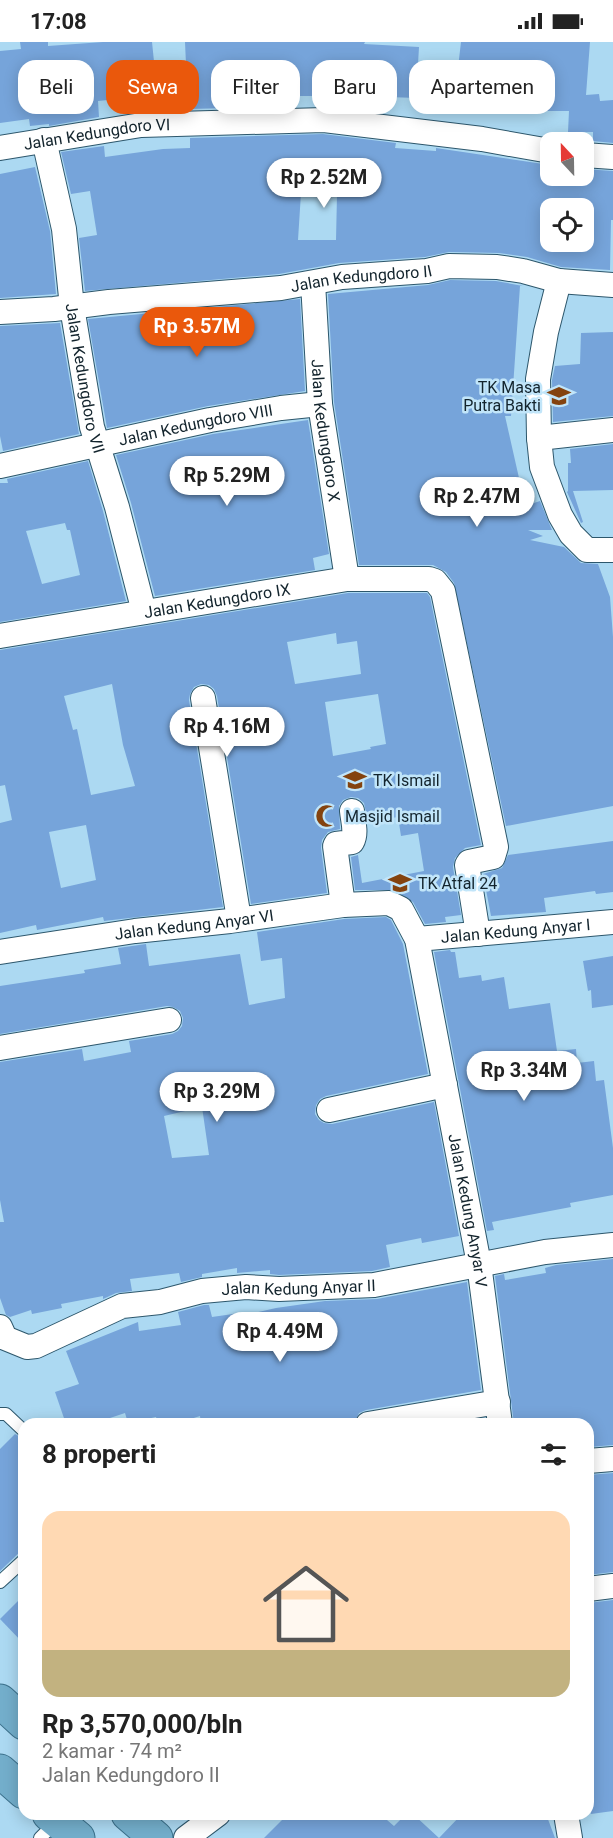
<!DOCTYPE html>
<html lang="id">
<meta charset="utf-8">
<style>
:root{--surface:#fff;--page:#f2f2f2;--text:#222;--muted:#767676;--accent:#ea580c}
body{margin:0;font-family:Roboto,sans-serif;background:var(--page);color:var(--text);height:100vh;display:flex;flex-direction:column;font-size:22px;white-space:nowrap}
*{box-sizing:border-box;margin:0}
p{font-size:20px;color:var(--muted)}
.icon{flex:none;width:33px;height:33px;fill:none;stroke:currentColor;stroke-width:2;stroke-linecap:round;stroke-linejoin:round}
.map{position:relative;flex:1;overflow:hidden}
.side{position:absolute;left:18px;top:1376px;width:576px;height:402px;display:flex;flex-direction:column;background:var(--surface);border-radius:18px;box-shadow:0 3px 15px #0003}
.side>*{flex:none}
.guide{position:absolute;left:18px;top:18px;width:578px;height:54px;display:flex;gap:12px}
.needle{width:39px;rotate:338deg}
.controls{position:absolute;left:540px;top:90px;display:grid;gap:12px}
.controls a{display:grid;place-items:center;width:54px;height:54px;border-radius:12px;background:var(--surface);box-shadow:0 3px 15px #0003;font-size:30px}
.price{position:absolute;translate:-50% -51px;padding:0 14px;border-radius:21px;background:#fff;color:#222;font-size:20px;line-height:39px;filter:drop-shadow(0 2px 3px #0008)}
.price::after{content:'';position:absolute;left:50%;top:36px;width:18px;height:14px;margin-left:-9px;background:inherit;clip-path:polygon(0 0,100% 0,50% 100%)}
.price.selected{background:var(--accent);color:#fff}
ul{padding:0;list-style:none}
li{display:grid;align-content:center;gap:12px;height:318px;padding:0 24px}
li span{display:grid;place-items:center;height:186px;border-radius:18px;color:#555}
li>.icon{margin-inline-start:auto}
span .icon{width:108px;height:108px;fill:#fffc;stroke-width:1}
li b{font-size:26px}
h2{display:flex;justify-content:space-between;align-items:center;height:72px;padding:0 24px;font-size:26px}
.pill{padding:0 21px;border-radius:18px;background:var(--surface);box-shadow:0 3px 15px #0003;font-size:21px;line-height:54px}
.pill.selected{background:var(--accent);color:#fff}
.status{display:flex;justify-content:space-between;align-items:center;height:42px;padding:0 30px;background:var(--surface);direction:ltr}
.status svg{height:16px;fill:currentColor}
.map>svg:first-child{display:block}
.building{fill:#76a4da;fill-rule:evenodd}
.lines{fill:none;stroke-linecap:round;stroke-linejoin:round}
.service-casing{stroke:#2d576c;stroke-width:14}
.minor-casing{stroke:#2d576c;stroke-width:26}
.trunk-casing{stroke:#3b708b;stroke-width:35}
.service{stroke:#fff;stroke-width:12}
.minor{stroke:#fff;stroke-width:24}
.trunk{stroke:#73aecb;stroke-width:33}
.labels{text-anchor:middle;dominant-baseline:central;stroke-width:5;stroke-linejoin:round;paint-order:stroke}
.street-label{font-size:16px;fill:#13242d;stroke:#c1e5f9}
.poi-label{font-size:16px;fill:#13242d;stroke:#c1e5f9;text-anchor:start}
</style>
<div class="status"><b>17:08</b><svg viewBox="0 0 49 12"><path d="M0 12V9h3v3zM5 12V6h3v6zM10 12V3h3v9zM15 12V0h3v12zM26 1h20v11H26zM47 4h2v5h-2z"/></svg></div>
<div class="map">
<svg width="613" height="1796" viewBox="0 0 613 1796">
<rect width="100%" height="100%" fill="#acd9f2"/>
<g class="building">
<polygon points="20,0 48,0 48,4 103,0 152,0 159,68 137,69 136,55 98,59 99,75 49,84 49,82 30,84 29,77 0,81 0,9 21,7"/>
<polygon points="185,0 365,0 364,2 419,5 416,56 389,55 389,53 330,49 330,54 230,54 231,66 188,67"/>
<polygon points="461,0 590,0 586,53 599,52 600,59 613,58 613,101 593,99 593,90 568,90 569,69 513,69 513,64 454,60"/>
<path d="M323,92l73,9 -1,5 41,3v-3l114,17v11h34v-7l29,2v49h-2l-1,50 -49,-3 -34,-10 -28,-4 -50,-1 -24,5 -86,6 -60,11 -194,17 -6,-53 18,-3 -7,-44 -19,3 -10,-42 43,-6 1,11 58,-8 27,-1v-10zM301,151l36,2 -1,45h-38zM550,166h34v34h-34z"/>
<polygon points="35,125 50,189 56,252 0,256 0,132"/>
<polygon points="450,238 496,239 523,244 520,244 511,374 505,374 519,436 531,462 540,459 552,488 528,488 543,494 530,498 564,505 581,521 598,522 610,555 613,595 613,764 506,784 454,541 446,530 433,523 359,523 334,360 328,252 428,243"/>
<polygon points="300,257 305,349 208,364 107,386 88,277"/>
<polygon points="60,281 79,392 3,409 0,394 0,284"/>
<polygon points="613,290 613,374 553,380 552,338 555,324 580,322 581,291"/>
<polygon points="308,378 329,512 313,516 315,528 155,554 131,461 116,413 213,392"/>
<polygon points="613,402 613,448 573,449 583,480 581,481 567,450 568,449 568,421 571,421 570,407"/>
<path d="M88,419l15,50 23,90 -126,21v-139h8l-1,-4zM65,481l2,7h3l10,45 -38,9 -16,-53z"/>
<path d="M348,551h79l3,4 51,248 -16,3 -10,10 -2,9 8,48 -16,2 1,5 -21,2 -12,-22 -18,-12h-40l-4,-33 7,-2 4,28 62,-12 -6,-38 -17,3 -3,-19 -30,5 -4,-19 -6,-5 -7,-1 -8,3 -4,6 1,23 -12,3 -6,8 -1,8 6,45 -76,11 -34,-208 -3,-7 -5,-4 -8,-1 -7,3 -4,7 -1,6 34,207 -119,14 -1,-4 -66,13 -1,-5 -36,8v-110l12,-3 -7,-35 -5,1v-136zM336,591l1,11 20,-3 4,33 -66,10 -8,-42zM112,642l11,61 12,41 -44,9 -14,-66 -4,1 -9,-34zM378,652l8,50 -16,3 1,2 -38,7 -8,-54zM86,783l10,55 -35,8 -12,-56z"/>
<polygon points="613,799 613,850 596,852 595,849 544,856 546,870 491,874 483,832 502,826 508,813"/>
<path d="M386,875l5,3 12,24 25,130 -102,22 -6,3 -4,6 -1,9 4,6 5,3 8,1 102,-22 25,134 -37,7 -1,-5 -35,7 4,22 -18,4 -93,4 -9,-1v-4l-33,3v-5l-35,6v3l-21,5 -2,-9 -49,6 2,12 -16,2 -13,6v-3l-42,8 1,4 -30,6 -1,-4 -21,7 -4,-2 -6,-17v-76h4l-4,-22v-138l82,-13 2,12 47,-9 -2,-11 43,-7 6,-3 4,-5 1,-8 -3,-7 -7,-4 -6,-1 -167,28v-48l85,-13 -1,-3 37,-6 -3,-16 28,-4 3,22 91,-12 9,51 36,-7 -3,-40 -21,3 -4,-29 87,-13zM202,1065l7,48 -37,3 -8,-42z"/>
<polygon points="450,908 451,910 455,910 459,936 481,933 482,939 504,935 509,967 550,961 557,1009 576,1007 577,1021 594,1019 596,1039 604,1038 613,1106 613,1153 570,1161 571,1165 492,1180 494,1188 487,1189 434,910"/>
<polygon points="613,914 613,963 592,966 591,948 588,949 583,919"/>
<polygon points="613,1217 613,1403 590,1405 588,1382 514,1382 495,1234 504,1232 505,1238 546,1231 545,1226 556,1223"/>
<polygon points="467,1240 481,1348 366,1368 359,1371 354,1382 201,1382 200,1374 175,1382 158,1382 156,1375 128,1381 125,1371 92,1382 66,1382 55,1350 79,1342 66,1309 138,1280 139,1289 181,1283 178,1270 204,1263 209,1263 212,1275 240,1271 240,1274 276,1266 325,1259 377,1257"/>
<polygon points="15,1392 24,1397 24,1506 0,1529 0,1407"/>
<polygon points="613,1431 613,1530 588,1533 588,1433"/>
<polygon points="24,1553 24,1602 0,1577"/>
<polygon points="613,1558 613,1769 591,1772 588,1758 588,1561"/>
<polygon points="288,1772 380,1772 394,1784 406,1772 413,1772 439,1796 462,1772 546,1772 555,1796 264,1796"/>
</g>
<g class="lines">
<g class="service-casing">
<g id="service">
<polyline points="0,1372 6,1372 24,1389"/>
<polyline points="0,1540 24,1518"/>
<polyline points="40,1796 56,1780"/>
</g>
</g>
<g class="minor-casing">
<g id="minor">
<path id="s1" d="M44,98l20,89 8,78 20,120 25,80 27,105"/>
<path id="s2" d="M0,106l141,-23 183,-5 158,19 68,12"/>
<polyline points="584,113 613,115"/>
<polyline points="559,239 546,290 538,337 539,396 542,425 560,473 571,492 587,508 613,508"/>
<path id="s3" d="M313,241l7,121 27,175"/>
<path id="s4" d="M0,270l54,-3 55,-7 172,-14 61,-11 85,-6 22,-5 48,1 26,4 36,10 54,4"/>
<polyline points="539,396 613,388"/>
<path id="s5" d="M0,424l210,-46 71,-12 39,-4"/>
<path id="s6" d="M0,594l347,-57h82l6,2 8,10 53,256 -3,10 -24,5 -2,3 11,69"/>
<polyline points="203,656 239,877"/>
<path d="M343,863l-8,-59 1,-2 16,-2c5,-9 1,-20 0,-31"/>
<path id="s7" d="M417,897l196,-17"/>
<path id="s8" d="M0,910l135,-21 95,-10 113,-16 46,-2 12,6 16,30 62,325 21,160"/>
<polyline points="0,1006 169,978"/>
<polyline points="329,1068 445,1043"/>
<path id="s9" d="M0,1285l5,11 22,9 9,-1 86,-40 38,-4 42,-11 44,-4 33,2 95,-4 171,-33 68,-7"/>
<polyline points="368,1382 498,1360"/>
<polyline points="588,1419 613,1417"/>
<polyline points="588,1547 613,1544"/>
<polyline points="566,1772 570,1796"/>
<polyline points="186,1796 218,1772"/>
</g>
</g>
<g class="trunk-casing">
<g id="trunk">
<polyline points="0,1659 24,1681"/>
<polyline points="0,1729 24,1750"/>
<polyline points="49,1772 78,1796"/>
<polyline points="128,1772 156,1796"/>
</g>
</g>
<use href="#service" class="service"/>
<use href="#minor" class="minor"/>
<use href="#trunk" class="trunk"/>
</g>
<defs>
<g id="school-bare" transform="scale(1.8)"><path d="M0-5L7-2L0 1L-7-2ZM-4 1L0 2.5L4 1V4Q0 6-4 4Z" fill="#84430f" stroke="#c1e5f9" stroke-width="2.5" paint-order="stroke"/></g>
<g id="mosque-bare" transform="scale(1.8)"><path d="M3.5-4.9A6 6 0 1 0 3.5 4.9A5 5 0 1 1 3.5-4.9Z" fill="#84430f" stroke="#c1e5f9" stroke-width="2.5" paint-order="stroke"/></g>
</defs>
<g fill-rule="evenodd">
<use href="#school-bare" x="559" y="354"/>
<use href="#school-bare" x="355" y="738"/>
<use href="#mosque-bare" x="327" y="774"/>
<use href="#school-bare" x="400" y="841"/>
</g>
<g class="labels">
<g class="street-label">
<text stroke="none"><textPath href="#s2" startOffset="98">Jalan Kedungdoro VI</textPath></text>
<text stroke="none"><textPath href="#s4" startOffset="363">Jalan Kedungdoro II</textPath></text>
<text stroke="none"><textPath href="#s1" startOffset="242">Jalan Kedungdoro VII</textPath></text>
<text stroke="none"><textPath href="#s5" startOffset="200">Jalan Kedungdoro VIII</textPath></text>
<text stroke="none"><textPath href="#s3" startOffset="148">Jalan Kedungdoro X</textPath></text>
<text stroke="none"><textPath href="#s6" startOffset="220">Jalan Kedungdoro IX</textPath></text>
<text stroke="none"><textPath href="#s8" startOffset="196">Jalan Kedung Anyar VI</textPath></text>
<text stroke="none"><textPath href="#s7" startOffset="99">Jalan Kedung Anyar I</textPath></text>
<text stroke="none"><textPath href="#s8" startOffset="716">Jalan Kedung Anyar V</textPath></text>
<text stroke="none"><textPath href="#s9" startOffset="318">Jalan Kedung Anyar II</textPath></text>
</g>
<g class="poi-label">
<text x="541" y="345" text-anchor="end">TK Masa<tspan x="541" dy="18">Putra Bakti</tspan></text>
<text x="373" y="738">TK Ismail</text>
<text x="345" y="774">Masjid Ismail</text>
<text x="418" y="841">TK Atfal 24</text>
</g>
</g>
</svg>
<div class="controls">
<a><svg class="needle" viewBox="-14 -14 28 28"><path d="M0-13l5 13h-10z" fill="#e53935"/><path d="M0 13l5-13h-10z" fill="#767676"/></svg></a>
<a><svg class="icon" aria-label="locate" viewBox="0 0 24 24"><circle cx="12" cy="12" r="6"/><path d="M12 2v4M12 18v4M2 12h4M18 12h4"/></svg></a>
</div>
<b class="price" style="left:324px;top:167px">Rp 2.52M</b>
<b class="price selected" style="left:197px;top:316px">Rp 3.57M</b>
<b class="price" style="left:227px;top:465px">Rp 5.29M</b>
<b class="price" style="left:477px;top:486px">Rp 2.47M</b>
<b class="price" style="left:227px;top:716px">Rp 4.16M</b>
<b class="price" style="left:524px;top:1060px">Rp 3.34M</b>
<b class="price" style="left:217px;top:1081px">Rp 3.29M</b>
<b class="price" style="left:280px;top:1321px">Rp 4.49M</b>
<div class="guide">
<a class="pill">Beli</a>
<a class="pill selected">Sewa</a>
<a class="pill">Filter</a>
<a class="pill">Baru</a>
<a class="pill">Apartemen</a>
</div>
<section class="side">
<h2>8 properti<svg class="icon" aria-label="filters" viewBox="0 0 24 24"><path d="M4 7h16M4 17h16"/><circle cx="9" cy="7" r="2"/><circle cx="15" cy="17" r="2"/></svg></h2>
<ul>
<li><span style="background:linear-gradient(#ffd9b3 75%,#c2b280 0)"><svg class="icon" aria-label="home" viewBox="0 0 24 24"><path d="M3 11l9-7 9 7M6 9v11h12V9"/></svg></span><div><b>Rp 3,570,000/bln</b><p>2 kamar · 74 m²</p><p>Jalan Kedungdoro II</p></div></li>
</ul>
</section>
</div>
